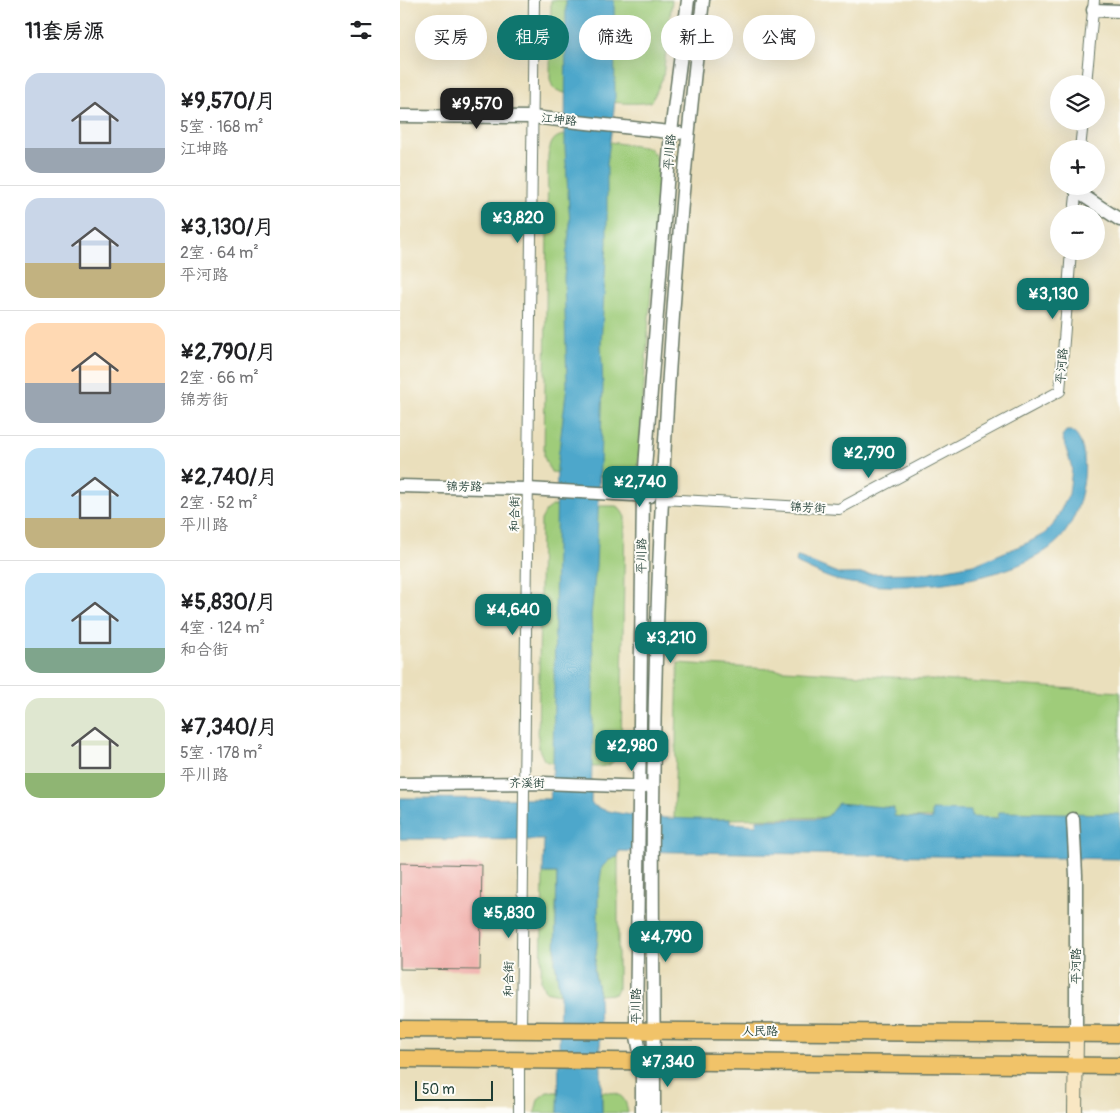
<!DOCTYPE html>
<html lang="zh">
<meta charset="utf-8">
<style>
:root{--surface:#fff;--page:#f6f6f6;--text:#202124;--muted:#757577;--line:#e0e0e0;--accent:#0f766e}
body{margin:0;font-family:Pangolin,"LXGW WenKai TC",sans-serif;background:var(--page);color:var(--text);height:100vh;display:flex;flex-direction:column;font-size:19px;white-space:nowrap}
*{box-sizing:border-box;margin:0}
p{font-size:16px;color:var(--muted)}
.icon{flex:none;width:28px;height:28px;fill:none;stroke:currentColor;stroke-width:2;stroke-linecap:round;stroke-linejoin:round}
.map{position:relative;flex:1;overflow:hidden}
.side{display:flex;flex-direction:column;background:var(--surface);width:400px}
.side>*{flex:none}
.top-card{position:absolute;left:15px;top:15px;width:475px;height:45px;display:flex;gap:10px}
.fabs{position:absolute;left:650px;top:75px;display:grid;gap:10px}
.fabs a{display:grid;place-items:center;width:55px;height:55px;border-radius:50%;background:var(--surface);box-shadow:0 5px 20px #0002;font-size:25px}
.scale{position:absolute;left:15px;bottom:12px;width:78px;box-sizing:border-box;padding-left:5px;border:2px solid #1f3d34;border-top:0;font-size:14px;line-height:18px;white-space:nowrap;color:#1f3d34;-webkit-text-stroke:4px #fdfcf7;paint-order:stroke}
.price{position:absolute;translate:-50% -42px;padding:0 11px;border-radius:10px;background:var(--accent);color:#fff;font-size:16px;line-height:32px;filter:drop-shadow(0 1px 2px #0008)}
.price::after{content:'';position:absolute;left:50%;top:30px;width:15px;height:11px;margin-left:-8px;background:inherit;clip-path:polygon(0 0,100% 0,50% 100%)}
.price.selected{background:#222;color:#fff}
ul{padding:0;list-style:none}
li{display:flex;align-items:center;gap:15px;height:125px;padding:0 25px}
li+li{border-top:1px solid var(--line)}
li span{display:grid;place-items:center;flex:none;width:140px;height:100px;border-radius:15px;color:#555}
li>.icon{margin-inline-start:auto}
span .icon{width:60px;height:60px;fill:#fffc;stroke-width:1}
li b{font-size:21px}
h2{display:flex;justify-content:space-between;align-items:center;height:60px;padding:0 25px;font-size:21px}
.chip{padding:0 18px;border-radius:22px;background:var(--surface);box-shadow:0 5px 20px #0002;font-size:18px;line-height:45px}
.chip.selected{background:var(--accent);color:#fff}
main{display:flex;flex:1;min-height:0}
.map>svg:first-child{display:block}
.green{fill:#9fcc7a;stroke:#5f8457}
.water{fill:#4da7cb;stroke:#367280}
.building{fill:#f0ada9}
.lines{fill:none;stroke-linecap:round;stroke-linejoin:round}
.minor-casing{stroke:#667664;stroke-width:12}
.tertiary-casing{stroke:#667664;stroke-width:15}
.secondary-casing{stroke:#667664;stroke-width:16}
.primary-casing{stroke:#667664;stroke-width:19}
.minor{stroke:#fff;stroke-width:10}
.tertiary{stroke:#fff;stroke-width:12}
.secondary{stroke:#f9e7c3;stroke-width:14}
.primary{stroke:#f1c369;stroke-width:16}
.labels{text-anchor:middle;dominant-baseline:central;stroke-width:4;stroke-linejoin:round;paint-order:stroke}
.street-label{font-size:12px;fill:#1f3d34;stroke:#fdfcf7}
</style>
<main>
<section class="side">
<h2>11套房源<svg class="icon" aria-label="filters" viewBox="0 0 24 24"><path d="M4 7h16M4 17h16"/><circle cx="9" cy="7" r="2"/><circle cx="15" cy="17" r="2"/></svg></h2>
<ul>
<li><span style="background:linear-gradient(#c9d6e8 75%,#9aa5b1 0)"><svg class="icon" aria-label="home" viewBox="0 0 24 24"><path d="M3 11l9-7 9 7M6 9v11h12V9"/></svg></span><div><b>¥9,570/月</b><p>5室 · 168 m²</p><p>江坤路</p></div></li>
<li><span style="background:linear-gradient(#c9d6e8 65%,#c2b280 0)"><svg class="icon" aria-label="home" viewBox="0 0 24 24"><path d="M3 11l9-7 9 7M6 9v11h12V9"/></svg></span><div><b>¥3,130/月</b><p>2室 · 64 m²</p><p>平河路</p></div></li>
<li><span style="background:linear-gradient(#ffd9b3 60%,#9aa5b1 0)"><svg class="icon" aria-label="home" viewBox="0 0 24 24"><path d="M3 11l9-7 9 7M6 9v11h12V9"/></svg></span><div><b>¥2,790/月</b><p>2室 · 66 m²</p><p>锦芳街</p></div></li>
<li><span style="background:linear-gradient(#bfe0f5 70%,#c2b280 0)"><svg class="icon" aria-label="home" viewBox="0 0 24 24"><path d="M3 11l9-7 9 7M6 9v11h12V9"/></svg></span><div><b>¥2,740/月</b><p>2室 · 52 m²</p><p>平川路</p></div></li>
<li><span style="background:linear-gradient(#bfe0f5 75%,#7fa58c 0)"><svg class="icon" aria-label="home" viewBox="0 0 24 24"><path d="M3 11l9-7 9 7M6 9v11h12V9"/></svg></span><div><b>¥5,830/月</b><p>4室 · 124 m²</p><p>和合街</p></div></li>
<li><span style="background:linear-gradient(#dfe7d0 75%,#8fb573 0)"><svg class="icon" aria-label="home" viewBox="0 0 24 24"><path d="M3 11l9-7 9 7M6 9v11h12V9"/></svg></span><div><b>¥7,340/月</b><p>5室 · 178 m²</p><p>平川路</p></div></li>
</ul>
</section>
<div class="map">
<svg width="720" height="1113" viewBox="0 0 720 1113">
<rect width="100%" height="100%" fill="#fdfcf7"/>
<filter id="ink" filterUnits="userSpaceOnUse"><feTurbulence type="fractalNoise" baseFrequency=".02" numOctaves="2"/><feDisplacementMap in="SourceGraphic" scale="10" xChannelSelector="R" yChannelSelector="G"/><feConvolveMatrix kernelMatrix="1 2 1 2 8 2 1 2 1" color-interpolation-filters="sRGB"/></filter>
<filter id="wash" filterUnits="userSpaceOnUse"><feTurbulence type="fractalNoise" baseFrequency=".0096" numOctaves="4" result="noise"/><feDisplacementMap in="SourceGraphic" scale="20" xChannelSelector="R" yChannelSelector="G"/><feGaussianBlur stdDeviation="1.12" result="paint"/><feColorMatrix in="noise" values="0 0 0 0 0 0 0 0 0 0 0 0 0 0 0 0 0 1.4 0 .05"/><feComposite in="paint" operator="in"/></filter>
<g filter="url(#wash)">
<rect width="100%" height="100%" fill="#eadfbc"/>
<g class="green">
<path d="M151,0h121l-9,77 -11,24c-15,7 -85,-3 -99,-13l-3,-9z"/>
<path d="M165,135l84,13 7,8 4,14 -22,297 -3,11c-21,9 -18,3 -36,-2 -15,-4 -32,-2 -48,-4l-7,-15 4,-301c2,-11 4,-20 17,-21z"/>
<path d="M152,506h64l4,2 5,9 -4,229c-2,7 -5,15 -12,19 -9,4 -58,1 -65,-5l-6,-13 3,-227 5,-9z"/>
<polygon points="278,663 720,692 720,819 434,817 274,820"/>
<polygon points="213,857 218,857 218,989 215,994 199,995 194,970 197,944 198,882 202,867"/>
<polygon points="143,873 157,873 155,961 160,994 145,991 141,981"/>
<polygon points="147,1092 159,1092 158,1113 135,1113 138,1099"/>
<path d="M202,1092c16,0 24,3 26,21h-26z"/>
</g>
<g class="water">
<path d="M166,0h48l1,101 -8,63v79l-6,101 2,42 -7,180 -5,50 3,62 -3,125c14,16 115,17 139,16v4l26,2 1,-5 62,-1 9,-3 10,-13 56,5v8l38,4v-10l39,1v6l27,1 1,-6 121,2v45l-501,-8 -1,6 -8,2 -8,8 -4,26v44l-4,33 5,25 3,118h-44l2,-119 -5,-33 2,-88h-14l1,-33 -144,-1v-41l150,1 3,-34 4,-298 10,-82 -3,-108 6,-53 -5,-76z"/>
<path d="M666,431h6c14,11 14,37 11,54 -3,19 -10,40 -24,55 -42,43 -162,54 -219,41 -14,-3 -28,-11 -42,-17l-2,-3 1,-4h2l41,17 87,-1 51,-10 49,-20 17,-9 9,-9 16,-31 3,-26 -10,-32z"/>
</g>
<g id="blocks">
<polygon class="building" points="0,863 82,865 80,970 0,969"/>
</g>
</g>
<g filter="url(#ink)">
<use href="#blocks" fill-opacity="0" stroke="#667664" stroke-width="1"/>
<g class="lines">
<g class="minor-casing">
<g id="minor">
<polyline points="686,84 694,0"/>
<polyline points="680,149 683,121"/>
<polyline points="674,214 677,186"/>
<polyline points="262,499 439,509 660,391 671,251"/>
<polyline points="121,1029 134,0"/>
<polyline points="119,1113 119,1060"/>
</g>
</g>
<g class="tertiary-casing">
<g id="tertiary">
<polyline points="693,10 720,11"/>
<polyline points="0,116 132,117 279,133"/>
<polyline points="676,191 720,220"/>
<polyline points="0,486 128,489 250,496"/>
<polyline points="0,784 143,783 245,787"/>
<polyline points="673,819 676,875 676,1034"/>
<polyline points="242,1113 242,1063 236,1031 243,494 271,132 288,0"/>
<path d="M254,1113c0,-101 -2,-202 -1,-303 3,-270 18,-542 50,-810"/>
</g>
</g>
<g class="secondary-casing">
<polyline id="secondary" points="675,1113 676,1034"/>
</g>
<g class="primary-casing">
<g id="primary">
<polyline points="0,1029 720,1034"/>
<polyline points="0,1059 720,1066"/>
</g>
</g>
<use href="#minor" class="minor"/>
<use href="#tertiary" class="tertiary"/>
<use href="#secondary" class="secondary"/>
<use href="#primary" class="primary"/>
</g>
</g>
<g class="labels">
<g class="street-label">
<text transform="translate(159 120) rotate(6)">江坤路</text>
<text transform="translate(270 152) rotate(-85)">平川路</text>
<text transform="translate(662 366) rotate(-85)">平河路</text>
<text transform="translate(64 487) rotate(1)">锦芳路</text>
<text transform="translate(408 508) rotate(3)">锦芳街</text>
<text transform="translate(115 514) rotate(-89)">和合街</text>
<text transform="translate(242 556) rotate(-89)">平川路</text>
<text x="127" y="783">齐溪街</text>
<text transform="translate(676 966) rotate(-90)">平河路</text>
<text transform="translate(109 979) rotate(-89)">和合街</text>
<text transform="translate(236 1006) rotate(-90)">平川路</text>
<text x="360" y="1031">人民路</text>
</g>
</g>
</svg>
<div class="fabs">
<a><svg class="icon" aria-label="layers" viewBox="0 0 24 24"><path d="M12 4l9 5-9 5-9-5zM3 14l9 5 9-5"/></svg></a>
<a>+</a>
<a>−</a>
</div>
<div class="scale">50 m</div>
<b class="price selected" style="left:77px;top:130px">¥9,570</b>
<b class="price" style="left:118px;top:244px">¥3,820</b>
<b class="price" style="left:653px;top:320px">¥3,130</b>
<b class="price" style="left:469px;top:479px">¥2,790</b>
<b class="price" style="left:240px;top:508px">¥2,740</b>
<b class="price" style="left:113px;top:636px">¥4,640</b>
<b class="price" style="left:271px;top:664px">¥3,210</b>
<b class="price" style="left:232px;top:772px">¥2,980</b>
<b class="price" style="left:109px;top:939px">¥5,830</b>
<b class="price" style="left:266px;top:963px">¥4,790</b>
<b class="price" style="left:268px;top:1088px">¥7,340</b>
<div class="top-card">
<a class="chip">买房</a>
<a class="chip selected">租房</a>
<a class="chip">筛选</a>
<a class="chip">新上</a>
<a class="chip">公寓</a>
</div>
</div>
</main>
